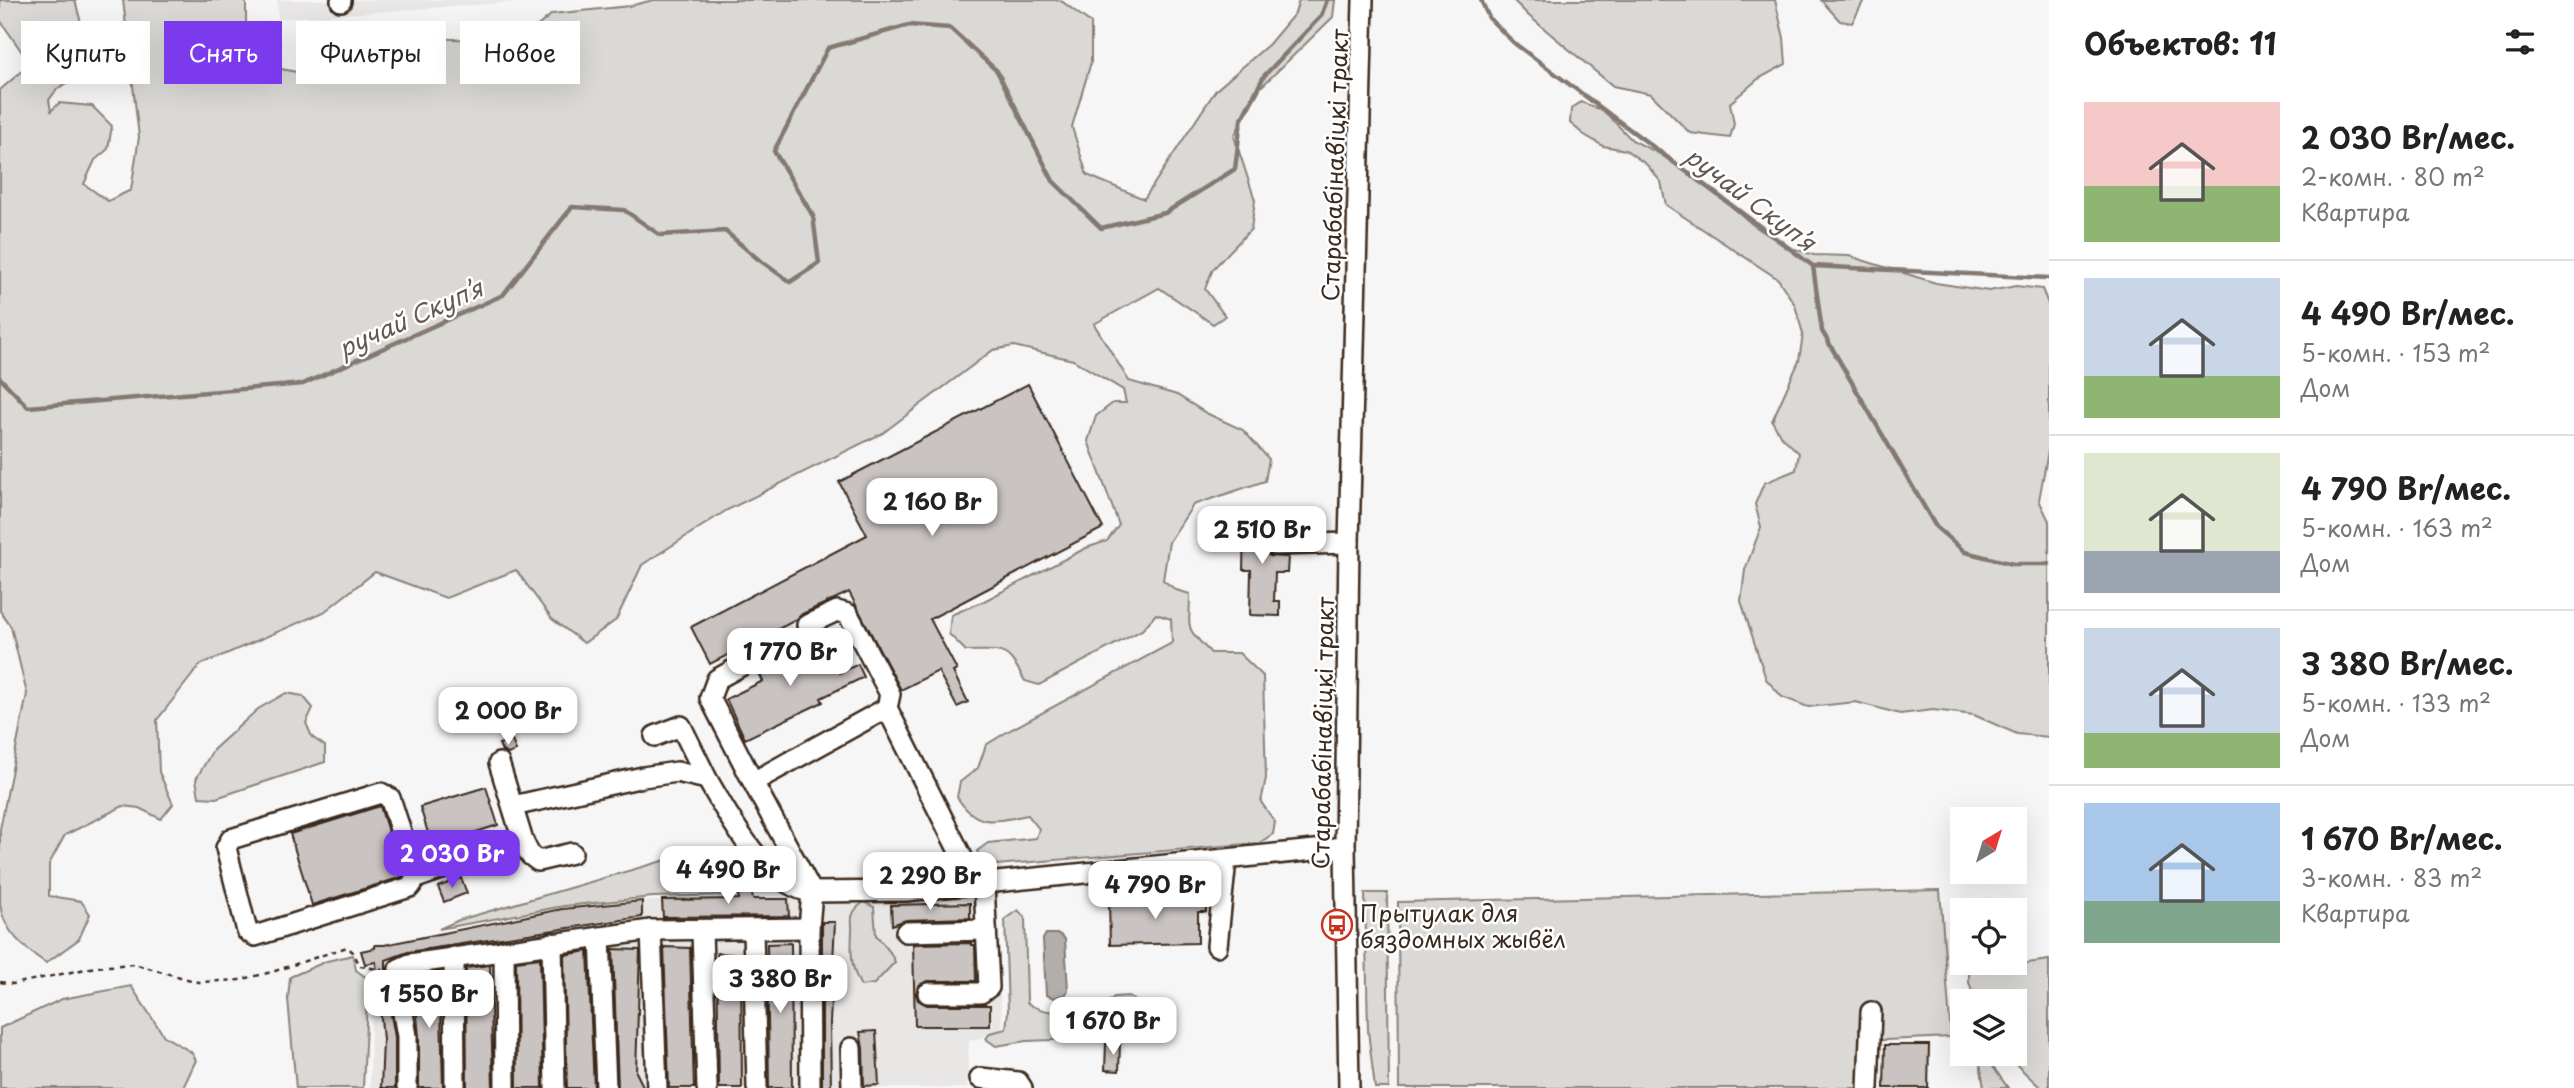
<!DOCTYPE html>
<html lang="ru">
<meta charset="utf-8">
<style>
:root{--surface:#fff;--page:#f2f2f2;--text:#222;--muted:#767676;--line:#e0e0e0;--accent:#7c3aed}
body{margin:0;font-family:"Playpen Sans",sans-serif;background:var(--page);color:var(--text);height:100vh;display:flex;flex-direction:column;font-size:26px;white-space:nowrap}
*{box-sizing:border-box;margin:0}
p{font-size:23px;color:var(--muted)}
.icon{flex:none;width:38px;height:38px;fill:none;stroke:currentColor;stroke-width:2;stroke-linecap:round;stroke-linejoin:round}
.map{position:relative;flex:1;overflow:hidden}
.details{display:flex;flex-direction:column;background:var(--surface);width:525px}
.details>*{flex:none}
.guide{position:absolute;left:21px;top:21px;width:665px;height:63px;display:flex;gap:14px}
.needle{width:46px;rotate:38deg}
.controls{position:absolute;left:1950px;top:807px;display:grid;gap:14px}
.controls a{display:grid;place-items:center;width:77px;height:77px;border-radius:0px;background:var(--surface);box-shadow:0 7px 28px #0002;font-size:35px}
.price{position:absolute;translate:-50% -60px;padding:0 16px;border-radius:14px;background:#fff;color:#222;font-size:23px;line-height:46px;filter:drop-shadow(0 2px 4px #0008)}
.price::after{content:'';position:absolute;left:50%;top:42px;width:21px;height:16px;margin-left:-10px;background:inherit;clip-path:polygon(0 0,100% 0,50% 100%)}
.price.current{background:var(--accent);color:#fff}
ul{padding:0;list-style:none}
li{display:flex;align-items:center;gap:21px;height:175px;padding:0 35px}
li+li{border-top:2px solid var(--line)}
li span{display:grid;place-items:center;flex:none;width:196px;height:140px;border-radius:0px;color:#555}
li>.icon{margin-inline-start:auto}
span .icon{width:84px;height:84px;fill:#fffc;stroke-width:1}
li b{font-size:30px}
h2{display:flex;justify-content:space-between;align-items:center;height:84px;padding:0 35px;font-size:30px}
.tag{padding:0 24px;border-radius:0px;background:var(--surface);box-shadow:0 7px 28px #0002;font-size:24px;line-height:63px}
.tag.current{background:var(--accent);color:#fff}
main{display:flex;flex:1;min-height:0}
.map>svg:first-child{display:block}
.built{fill:#e9e7e6}
.green{fill:#dbd9d6;stroke:#8b827a;stroke-width:2}
.water{fill:#b4aeaa;stroke:#847972;stroke-width:2}
.lines{fill:none;stroke-linecap:round;stroke-linejoin:round}
.stream{stroke:#847972;stroke-width:4.5}
.building{fill:#c9c3c1;stroke:#3b2a1e;stroke-width:2}
.minor-casing{stroke:#3b2a1e;stroke-width:24}
.path{stroke:#3b2a1e;stroke-width:2.5;stroke-dasharray:5 5;stroke-linecap:butt}
.minor{stroke:#fff;stroke-width:19}
.labels{text-anchor:middle;dominant-baseline:central;stroke-width:5;stroke-linejoin:round;paint-order:stroke}
.street-label{font-size:23px;fill:#3b2a1e;stroke:#fff}
.poi-label{font-size:23px;fill:#3b2a1e;stroke:#fff;text-anchor:start}
.water-label{font-size:24px;font-style:italic;fill:#65584f;stroke:#fff}
</style>
<main>
<div class="map">
<svg width="2049" height="1088" viewBox="0 0 2049 1088">
<rect width="100%" height="100%" fill="#f7f6f6"/>
<filter id="ink" filterUnits="userSpaceOnUse"><feTurbulence type="fractalNoise" baseFrequency=".0143" numOctaves="2"/><feDisplacementMap in="SourceGraphic" scale="14" xChannelSelector="R" yChannelSelector="G"/><feConvolveMatrix kernelMatrix="1 2 1 2 8 2 1 2 1" color-interpolation-filters="sRGB"/></filter>
<g filter="url(#ink)">
<g class="built">
<polygon points="277,0 544,0 278,19"/>
<polygon points="992,894 1003,1031 969,1041 967,1088 370,1088 371,981 361,951 430,935 562,909 649,901"/>
</g>
<g class="green">
<path d="M0,0h75l6,23 1,50 -25,16 -8,11 2,11 8,-8 33,3 20,20 -4,23 -13,11 -11,24 24,17 23,-11 8,-53 -16,-137h123v24l30,44 52,10 91,-40 101,3 32,-27 78,-8 23,-6h407l31,23v39l-19,65 15,48 57,24 72,-109 53,-46 26,-31 4,-13h36l-2,17 -72,70 -27,49 21,64 -4,29 -38,40 -8,20 20,27 -12,8 -54,-36 -65,36 35,57 48,14 29,18 37,17 26,29 -4,22 -72,24 -24,37 -6,38 13,10 14,4c0,37 -7,31 21,59h28l24,23 3,102 -5,24 14,20 -2,12 -14,9 -275,23 -7,-15 11,-8 48,-5 3,-9 -11,-14c-33,6 -51,14 -71,-18l3,-15 18,-14 8,-23 24,-15 162,-87 -1,-24 -15,-5 -14,16 -103,55 -14,-4c-19,-35 -20,-30 -59,-30l-17,-17 2,-19 33,-14 102,-53 21,-7 12,-16 -31,-84 8,-25 17,-13h13l-3,-13 -50,-30 -59,-14 -21,4 -110,83 -156,77 -85,55 -26,55 -32,23 -32,-24 -36,-49 -70,28 -71,-26 -51,40 -124,53 -43,55 2,52 14,32 -12,15 -22,-11 -16,-2 -58,29 -16,29v32l32,5 9,13 -11,25 -33,24c-21,-14 -43,-32 -46,-59v-75l27,-135 -16,-67 -11,-16v-521l30,-26 -30,-44z"/>
<polygon points="1513,0 1775,0 1784,38 1786,64 1758,79 1730,103 1734,124 1730,138 1690,133 1651,94 1613,86 1529,16"/>
<polygon points="1821,0 1864,0 1852,23 1840,21"/>
<polygon points="1581,102 1604,111 1632,140 1660,154 1692,176 1722,198 1753,225 1785,246 1814,255 1849,256 1936,283 1989,291 2016,286 2042,289 2049,306 2049,446 2039,500 2049,521 2049,737 2017,734 1974,715 1933,710 1900,714 1856,702 1808,707 1782,697 1766,679 1741,601 1745,570 1761,527 1755,504 1764,483 1796,470 1799,453 1780,435 1772,421 1799,361 1803,334 1795,305 1778,279 1666,205 1661,182 1647,165 1626,150 1603,146 1583,134 1570,123 1571,109"/>
<polygon points="286,693 303,696 313,708 306,723 312,737 325,746 325,762 216,798 199,797 196,779 213,750 258,709"/>
<path d="M690,853c20,11 35,19 40,42l-77,2 -89,9 -125,23 20,-9z"/>
<polygon points="1940,890 1951,1037 1865,1041 1858,1088 1399,1088 1398,902"/>
<polygon points="1365,893 1387,893 1389,1088 1375,1088 1368,1031"/>
<path d="M864,902l10,5 2,28 14,17 5,10 -21,22 -13,2c-11,-18 -10,-35 -9,-55 1,-6 -2,-11 1,-17 2,-6 6,-8 11,-12z"/>
<path d="M1018,910l7,8 2,85c24,15 46,7 72,7l15,-13 15,-1 10,8 2,19 -9,14 -106,4 -30,5 -10,-7 4,-6 16,-4 2,-18 -3,-92z"/>
<polygon points="353,955 356,970 368,979 363,1088 296,1088 288,999 290,977 327,961"/>
<polygon points="2049,960 2049,1088 2041,1088 2005,1054 2014,1054 2014,1001 1975,1001 1969,982 1969,963 2020,964"/>
<polygon points="131,986 164,1036 191,1052 196,1060 183,1088 0,1088 0,1028 62,999"/>
<polygon points="1989,1061 2008,1088 1984,1088 1980,1062"/>
</g>
<polygon class="water" points="1046,934 1059,934 1065,939 1068,990 1066,994 1054,998 1046,995 1043,939"/>
<g class="lines">
<g class="stream">
<polyline points="1481,0 1489,18 1514,43 1813,266 1822,331 1936,527 1965,552 2013,564 2049,564"/>
<polyline points="1813,266 2049,278"/>
<polyline points="0,378 28,407 303,384 503,295 572,207 624,210 660,235 725,231 758,259 790,282 819,263 813,216 774,151 828,48 909,25 950,28 997,71 1053,181 1101,228 1165,213 1235,169 1241,120 1264,76 1321,16 1327,0"/>
</g>
</g>
<g class="building">
<polygon points="1028,384 1103,528 930,619 957,670 953,672 968,702 957,707 938,671 901,690 849,592 802,614 796,620 710,664 691,627 867,535 839,482"/>
<polygon points="1272,511 1273,527 1277,527 1278,533 1269,534 1265,539 1264,551 1270,556 1288,557 1287,573 1275,573 1274,601 1280,601 1280,616 1250,615 1251,570 1243,570 1244,526 1255,527 1254,512"/>
<polygon points="819,633 840,673 858,664 864,677 821,698 823,702 745,739 726,699 763,681 758,671 812,645 808,637"/>
<polygon points="512,740 516,751 508,754 502,751 499,744"/>
<polygon points="486,787 498,825 432,846 420,807"/>
<polygon points="380,806 402,877 312,905 290,834"/>
<polygon points="461,878 467,893 444,902 438,887"/>
<polygon points="749,878 753,899 788,899 789,916 663,917 662,900 739,899 735,881"/>
<polygon points="1206,898 1206,912 1198,912 1198,943 1110,945 1109,900"/>
<polygon points="642,901 642,917 408,952 386,960 386,987 395,1037 395,1088 381,1088 383,1040 376,962 365,964 361,951 375,948 375,945 384,945 562,909"/>
<polygon points="970,903 970,918 906,920 892,925 891,905"/>
<polygon points="822,922 835,922 830,1023 831,1088 822,1088"/>
<polygon points="791,943 792,1088 769,1088 767,944"/>
<polygon points="971,943 971,945 975,945 976,981 927,981 918,986 916,994 918,1000 927,1005 990,1005 990,1026 915,1026 913,944"/>
<polygon points="664,947 690,948 694,1088 669,1088"/>
<polygon points="613,949 640,950 636,1072 644,1088 618,1088"/>
<polygon points="588,951 594,1088 567,1088 564,955"/>
<polygon points="717,953 741,955 742,1088 719,1088"/>
<polygon points="540,958 543,1088 517,1088 516,961"/>
<polygon points="490,965 493,1088 467,1088 466,968"/>
<polygon points="440,972 443,1088 419,1088 419,1036 413,976"/>
<polygon points="876,1031 879,1085 864,1086 863,1048 860,1032"/>
<polygon points="1106,1043 1120,1043 1119,1071 1105,1070"/>
<polygon points="1885,1045 1929,1045 1928,1088 1884,1088"/>
</g>
<g class="lines">
<g class="minor-casing">
<g id="minor">
<polyline points="341,0 341,1"/>
<polyline points="1275,545 1349,543"/>
<polyline points="768,651 717,679 710,698 753,782 887,708 890,694 848,614 837,611 807,625"/>
<polyline points="887,708 976,885"/>
<polyline points="655,736 681,726 707,779"/>
<polyline points="499,763 523,841 530,855 538,861 572,853"/>
<polyline points="753,782 812,892 809,928 810,1088"/>
<path d="M513,806l130,-29 34,-5 30,7c23,39 57,106 105,113l94,-1 439,-44"/>
<polyline points="416,878 390,798 381,793 231,839 226,848 247,931 255,936 410,887 416,878 523,841"/>
<polyline points="651,930 657,1088"/>
<polyline points="753,930 757,1088"/>
<polyline points="702,931 707,1088"/>
<polyline points="906,932 986,930"/>
<polyline points="600,937 606,1088"/>
<polyline points="552,943 555,1088"/>
<polyline points="1217,946 1226,860"/>
<polyline points="504,950 505,1088"/>
<polyline points="454,957 455,1088"/>
<polyline points="928,993 981,993 989,987 984,884"/>
<polyline points="851,1048 852,1088"/>
<polyline points="980,1078 1018,1082 1022,1088"/>
<polyline points="407,1088 407,1036 398,985 399,969 410,964 651,930 809,928"/>
<polyline points="1349,1088 1345,847 1349,543 1363,0"/>
<polyline points="1868,1088 1871,1012"/>
</g>
</g>
<polyline class="path" points="0,982 13,984 96,967 134,964 198,982 239,980 272,972 347,947 353,952 360,966 383,970"/>
<use href="#minor" class="minor"/>
</g>
</g>
<defs>
<g id="bus-ring" transform="scale(1.575)"><circle r="9.5" fill="#fff" stroke="#c8321e" stroke-width="1.5"/><path d="M-5-6H5V4H4V6H2V4H-2V6H-4V4H-5ZM-3.5-4V0h7V-4ZM-3.5 1.2v1.5H-2V1.2ZM2 1.2v1.5H3.5V1.2Z" fill="#c8321e"/></g>
</defs>
<g fill-rule="evenodd">
<use href="#bus-ring" x="1337" y="925"/>
</g>
<g class="labels">
<g class="street-label">
<text transform="translate(1334 165) rotate(-88)">Старабабінавіцкі тракт</text>
<text transform="translate(1322 733) rotate(-89)">Старабабінавіцкі тракт</text>
</g>
<g class="poi-label">
<text x="1360" y="912">Прытулак для<tspan x="1360" dy="26">бяздомных жывёл</tspan></text>
</g>
<g class="water-label">
<text transform="translate(1751 198) rotate(37)">ручай Скупʼя</text>
<text transform="translate(410 317) rotate(-24)">ручай Скупʼя</text>
</g>
</g>
</svg>
<div class="controls">
<a><svg class="needle" viewBox="-14 -14 28 28"><path d="M0-13l5 13h-10z" fill="#e53935"/><path d="M0 13l5-13h-10z" fill="#767676"/></svg></a>
<a><svg class="icon" aria-label="locate" viewBox="0 0 24 24"><circle cx="12" cy="12" r="6"/><path d="M12 2v4M12 18v4M2 12h4M18 12h4"/></svg></a>
<a><svg class="icon" aria-label="layers" viewBox="0 0 24 24"><path d="M12 4l9 5-9 5-9-5zM3 14l9 5 9-5"/></svg></a>
</div>
<b class="price" style="left:932px;top:538px">2 160 Br</b>
<b class="price" style="left:1262px;top:566px">2 510 Br</b>
<b class="price" style="left:790px;top:688px">1 770 Br</b>
<b class="price" style="left:508px;top:747px">2 000 Br</b>
<b class="price current" style="left:452px;top:890px">2 030 Br</b>
<b class="price" style="left:728px;top:906px">4 490 Br</b>
<b class="price" style="left:930px;top:912px">2 290 Br</b>
<b class="price" style="left:1155px;top:921px">4 790 Br</b>
<b class="price" style="left:780px;top:1015px">3 380 Br</b>
<b class="price" style="left:429px;top:1030px">1 550 Br</b>
<b class="price" style="left:1113px;top:1057px">1 670 Br</b>
<div class="guide">
<a class="tag">Купить</a>
<a class="tag current">Снять</a>
<a class="tag">Фильтры</a>
<a class="tag">Новое</a>
</div>
</div>
<section class="details">
<h2>Объектов: 11<svg class="icon" aria-label="filters" viewBox="0 0 24 24"><path d="M4 7h16M4 17h16"/><circle cx="9" cy="7" r="2"/><circle cx="15" cy="17" r="2"/></svg></h2>
<ul>
<li><span style="background:linear-gradient(#f6c9c9 60%,#8fb573 0)"><svg class="icon" aria-label="home" viewBox="0 0 24 24"><path d="M3 11l9-7 9 7M6 9v11h12V9"/></svg></span><div><b>2 030 Br/мес.</b><p>2-комн. · 80 m²</p><p>Квартира</p></div></li>
<li><span style="background:linear-gradient(#c9d6e8 70%,#8fb573 0)"><svg class="icon" aria-label="home" viewBox="0 0 24 24"><path d="M3 11l9-7 9 7M6 9v11h12V9"/></svg></span><div><b>4 490 Br/мес.</b><p>5-комн. · 153 m²</p><p>Дом</p></div></li>
<li><span style="background:linear-gradient(#dfe7d0 70%,#9aa5b1 0)"><svg class="icon" aria-label="home" viewBox="0 0 24 24"><path d="M3 11l9-7 9 7M6 9v11h12V9"/></svg></span><div><b>4 790 Br/мес.</b><p>5-комн. · 163 m²</p><p>Дом</p></div></li>
<li><span style="background:linear-gradient(#c9d6e8 75%,#8fb573 0)"><svg class="icon" aria-label="home" viewBox="0 0 24 24"><path d="M3 11l9-7 9 7M6 9v11h12V9"/></svg></span><div><b>3 380 Br/мес.</b><p>5-комн. · 133 m²</p><p>Дом</p></div></li>
<li><span style="background:linear-gradient(#a9c7e8 70%,#7fa58c 0)"><svg class="icon" aria-label="home" viewBox="0 0 24 24"><path d="M3 11l9-7 9 7M6 9v11h12V9"/></svg></span><div><b>1 670 Br/мес.</b><p>3-комн. · 83 m²</p><p>Квартира</p></div></li>
</ul>
</section>
</main>
